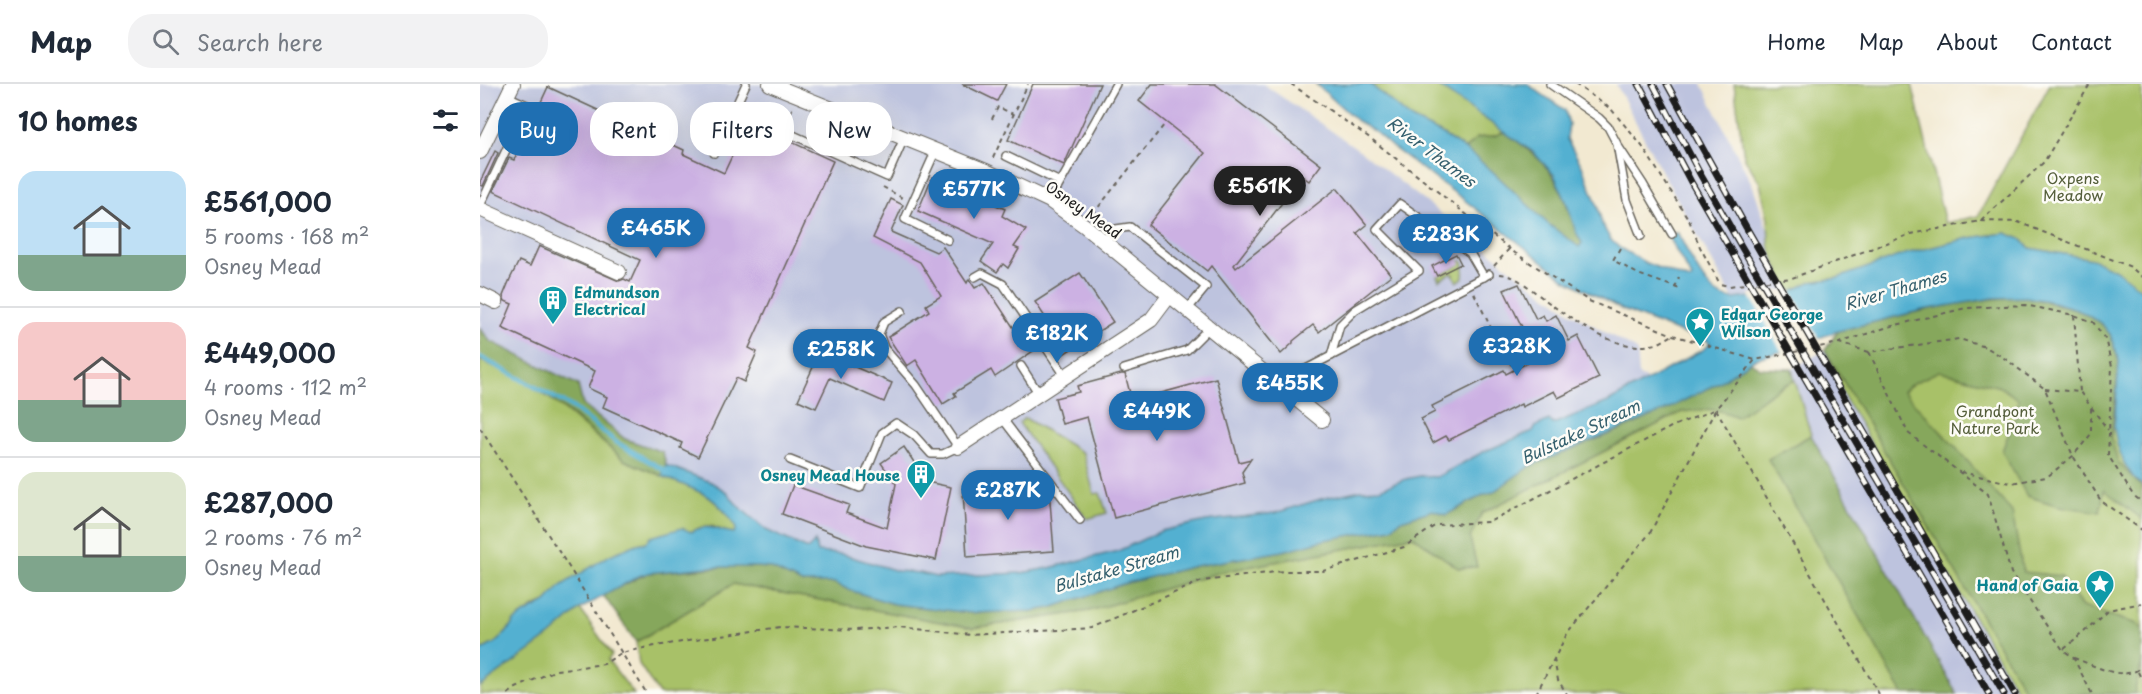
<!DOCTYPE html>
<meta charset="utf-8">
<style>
:root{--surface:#fff;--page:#f2f2f3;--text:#1f2937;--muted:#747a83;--line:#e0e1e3;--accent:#1f6fb2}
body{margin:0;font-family:"Playpen Sans",sans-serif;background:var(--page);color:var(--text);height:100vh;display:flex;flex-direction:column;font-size:22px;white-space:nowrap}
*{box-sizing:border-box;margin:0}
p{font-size:20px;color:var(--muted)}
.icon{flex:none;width:33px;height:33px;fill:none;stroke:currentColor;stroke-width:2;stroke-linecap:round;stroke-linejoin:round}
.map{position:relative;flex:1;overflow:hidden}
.panel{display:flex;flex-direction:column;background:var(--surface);width:480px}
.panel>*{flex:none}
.top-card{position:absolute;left:18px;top:18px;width:570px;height:54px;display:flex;gap:12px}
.price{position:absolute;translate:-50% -51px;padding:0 14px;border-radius:21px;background:var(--accent);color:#fff;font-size:20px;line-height:39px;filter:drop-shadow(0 2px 3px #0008)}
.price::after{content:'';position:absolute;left:50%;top:36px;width:18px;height:14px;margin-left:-9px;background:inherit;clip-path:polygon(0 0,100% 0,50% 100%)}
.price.current{background:#222;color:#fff}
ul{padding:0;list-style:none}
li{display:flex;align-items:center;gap:18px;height:150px;padding:0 18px}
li+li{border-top:2px solid var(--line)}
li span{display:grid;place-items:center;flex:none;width:168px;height:120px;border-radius:18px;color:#555}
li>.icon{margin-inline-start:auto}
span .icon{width:72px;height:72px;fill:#fffc;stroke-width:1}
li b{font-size:26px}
h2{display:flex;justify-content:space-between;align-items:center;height:72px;padding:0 18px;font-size:26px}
.chip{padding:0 21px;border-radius:24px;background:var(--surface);box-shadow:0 6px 24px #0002;font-size:21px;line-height:54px}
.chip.current{background:var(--accent);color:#fff}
header{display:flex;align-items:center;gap:36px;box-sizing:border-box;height:84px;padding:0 30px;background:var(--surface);border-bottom:2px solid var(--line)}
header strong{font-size:28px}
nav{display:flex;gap:33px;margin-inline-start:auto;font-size:21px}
.search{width:420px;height:54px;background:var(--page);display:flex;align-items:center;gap:15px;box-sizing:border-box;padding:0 21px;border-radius:24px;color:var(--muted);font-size:22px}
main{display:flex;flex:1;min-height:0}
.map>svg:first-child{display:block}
.industrial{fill:#bdc3de}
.green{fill:#a8c167;stroke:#626e42;stroke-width:1.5}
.forest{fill:#86a75c;stroke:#51623c;stroke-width:1.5}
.water{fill:#52b0d1;stroke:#376676;stroke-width:1.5}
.pier{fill:#f2e9d1}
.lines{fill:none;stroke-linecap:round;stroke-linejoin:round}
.stream{stroke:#52b0d1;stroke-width:4.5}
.building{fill:#ccb1e3}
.service-casing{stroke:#67645b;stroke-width:10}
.minor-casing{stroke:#67645b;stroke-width:16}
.path{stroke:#67645b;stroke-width:2;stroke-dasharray:4.5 4.5;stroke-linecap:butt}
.service{stroke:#fff;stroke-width:7}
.minor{stroke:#fff;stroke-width:14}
.rail-casing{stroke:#1c1c1c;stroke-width:7}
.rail{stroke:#fdfcf7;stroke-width:4.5;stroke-dasharray:14;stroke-linecap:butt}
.labels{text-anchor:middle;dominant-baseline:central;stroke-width:5;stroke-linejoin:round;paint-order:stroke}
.park-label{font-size:15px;fill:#545e3a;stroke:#fdfcf7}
.street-label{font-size:15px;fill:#1c1c1c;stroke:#fdfcf7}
.culture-label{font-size:15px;font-weight:bold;fill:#0d838f;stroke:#fdfcf7;text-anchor:start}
.water-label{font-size:16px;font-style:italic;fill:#345f6d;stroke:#fdfcf7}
</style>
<header>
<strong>Map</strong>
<div class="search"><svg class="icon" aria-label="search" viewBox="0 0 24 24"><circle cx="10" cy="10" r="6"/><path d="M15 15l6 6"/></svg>Search here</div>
<nav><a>Home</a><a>Map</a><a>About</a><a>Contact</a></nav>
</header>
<main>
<section class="panel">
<h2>10 homes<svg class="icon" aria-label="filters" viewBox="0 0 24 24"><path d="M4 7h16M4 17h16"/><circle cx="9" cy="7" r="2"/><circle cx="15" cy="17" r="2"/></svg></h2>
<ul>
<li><span style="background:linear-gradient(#bfe0f5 70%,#7fa58c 0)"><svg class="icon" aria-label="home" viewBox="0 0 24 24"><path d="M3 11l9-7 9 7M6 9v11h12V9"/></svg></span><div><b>£561,000</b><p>5 rooms · 168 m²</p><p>Osney Mead</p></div></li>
<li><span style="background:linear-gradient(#f6c9c9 65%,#7fa58c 0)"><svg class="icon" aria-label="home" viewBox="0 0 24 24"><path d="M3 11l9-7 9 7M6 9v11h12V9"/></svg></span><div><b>£449,000</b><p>4 rooms · 112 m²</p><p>Osney Mead</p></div></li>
<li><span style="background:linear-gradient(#dfe7d0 70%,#7fa58c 0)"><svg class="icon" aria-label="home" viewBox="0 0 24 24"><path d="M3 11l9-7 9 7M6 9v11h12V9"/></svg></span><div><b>£287,000</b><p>2 rooms · 76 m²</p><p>Osney Mead</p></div></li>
</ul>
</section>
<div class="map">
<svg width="1662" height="610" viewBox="0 0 1662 610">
<rect width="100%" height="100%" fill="#fdfcf7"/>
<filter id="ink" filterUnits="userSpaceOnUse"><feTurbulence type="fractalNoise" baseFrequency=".0167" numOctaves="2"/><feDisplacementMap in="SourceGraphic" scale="12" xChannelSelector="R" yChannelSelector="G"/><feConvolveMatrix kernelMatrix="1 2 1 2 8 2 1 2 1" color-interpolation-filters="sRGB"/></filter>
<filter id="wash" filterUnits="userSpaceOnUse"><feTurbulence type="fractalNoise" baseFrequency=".008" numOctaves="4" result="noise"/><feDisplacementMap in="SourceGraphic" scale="24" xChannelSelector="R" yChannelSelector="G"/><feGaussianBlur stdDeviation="1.35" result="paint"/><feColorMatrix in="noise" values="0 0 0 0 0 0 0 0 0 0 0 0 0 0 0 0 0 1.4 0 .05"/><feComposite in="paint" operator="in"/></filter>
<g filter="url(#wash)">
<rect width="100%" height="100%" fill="#f2e9d1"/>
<g class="industrial">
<polygon points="0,0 783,0 882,68 1019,175 1030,185 1093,230 1157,266 1159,292 1168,296 1128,318 1072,340 1068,336 1055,343 1053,346 1003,368 957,393 940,392 926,395 900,405 881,406 841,415 795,429 726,437 681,447 638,467 569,484 541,489 456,493 440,489 418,487 361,470 337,468 286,446 257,421 247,408 231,398 186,381 183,368 145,355 49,278 10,257 0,244"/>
<polygon points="1136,0 1222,0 1273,102 1309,209 1253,215 1176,77"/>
<polygon points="1345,266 1546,610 1477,610 1331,351 1312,285"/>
</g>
<g class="green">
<polygon points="890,0 955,0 1024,48 1014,52 997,54 985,65 960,49 933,36"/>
<polygon points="1254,0 1432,0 1465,139 1498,132 1570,0 1662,0 1662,206 1636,187 1612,175 1550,164 1541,155 1526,149 1489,154 1425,170 1358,194 1330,198 1309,209 1294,176 1289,161 1288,135 1280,99 1264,73"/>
<polygon points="980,177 982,177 984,180 983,194 977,198 972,189 959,196 957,192 980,180"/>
<path d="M1358,247l281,31c-4,46 -13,87 23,124v208h-123l-173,-294 -21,-50z"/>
<path d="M0,276l33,15 37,23 74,62 79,33c16,10 23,20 33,35l-2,5c-11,-1 -15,-5 -23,-7 -8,-2 -15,5 -23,6 -13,2 -32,-1 -41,10l-10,2 -75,41 -16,17 -12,5 -20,14 -7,11 -12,11 -15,8z"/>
<polygon points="1315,296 1331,351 1289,375 1423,610 179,610 159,580 156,558 253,500 493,544 609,527 741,488 933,452 978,484 997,483 989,454 1002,429 1202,328 1227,324 1242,326 1297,305"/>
<polygon points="545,334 603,369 614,410 620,409 627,429 607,435 539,339"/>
<polygon points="100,525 132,571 128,576 154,610 0,610 0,603 71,551"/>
</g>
<g class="forest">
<path d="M1024,48c29,20 48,34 61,68 6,15 9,29 17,43l-3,4 -32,-24 -56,-53 -26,-21 12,-11 17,-2z"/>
<path d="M1546,213l51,12 25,15 8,10 9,28 -8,76 7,24 24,25v32l-38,-29 -4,22 -41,-6 -32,-10 -25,-45 14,-36 2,-16 -18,-12 -61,-16 -25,12 -11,8 54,58 55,63 11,60 38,4 21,31 55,17 5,6v32l-8,32h-107l-202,-344 13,-19c62,-15 123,-33 188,-34z"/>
<polygon points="0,244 10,257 98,301 103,321 145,355 183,368 186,381 182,392 144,376 91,330 54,303 33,291 0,276"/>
<path d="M1270,278l10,6 32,1 3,11 -18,9 -40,28c-21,-10 -32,-8 -55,-5l-200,101 -12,25 7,29 -19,1 -45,-32 -192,36 -132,39 -116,17 -240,-44 -97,58 -33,-47 45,-22 89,-7 33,2 32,15h33l14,7 45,14 77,9 61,-2 18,-3 73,-24 72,-18 88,-15 41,-11 67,-12 10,-8 32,-10 13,5 37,-20 10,-3 37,-26 107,-43 52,-26z"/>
<polygon points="1331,351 1477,610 1423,610 1288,375"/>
</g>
<path class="water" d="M836,0h54l43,36 27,13 25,16 26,21 56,53 32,24 3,-4 -6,-11 -10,-31 -12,-26 -21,-23 -98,-68h92l38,26 4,14 -2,15 15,27 15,38 5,20 9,16 9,8 26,15 44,17 2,-2 -24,-41 9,-5c10,17 23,48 38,60 5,4 12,6 18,7l55,-6 22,-11 28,-4 67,-24 64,-16 37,-5 15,6 9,9 62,11 24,11 26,20v196l-9,-9 -9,-14 -7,-19 -3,-16 5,-67 -9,-27 -8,-10 -25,-15 -24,-7 -27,-5 -32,1 -71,12 -85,21 -58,21 -24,6 -38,25 -56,29 -132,54 -37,26 -10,3 -37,20 -13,-5 -32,10 -10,8 -67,12 -41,11 -88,15 -72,18 -73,24 -18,3 -61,2 -77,-9 -45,-14 -14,-7h-33l-32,-15 -11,-1h-50l-61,6 -9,3 -59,33 -29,26 -71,52v-36l15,-8 12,-11 7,-11 10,-7 22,-12 16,-17 48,-30 27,-11 10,-2 4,-5 31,-9 9,4c19,-10 25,-1 43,1l2,-5c-20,-36 -39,-36 -74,-52l4,-11 45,17 16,10 10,13 29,25 42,19 7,-8 2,11 24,2 57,17 22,2 16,4 85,-4 28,-5 69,-17 43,-20 45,-10 69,-8 46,-14 40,-9 19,-1 26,-10 14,-3 17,1 46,-25 50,-21 2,-4 14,-7 4,4 55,-22 94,-52 8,-6 -6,-6 -5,2 -76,-30 -58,-31 -102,-80 -71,-52 -17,-15 -18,-11z"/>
<polygon class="pier" points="1310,205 1340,257 1303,270 1269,210"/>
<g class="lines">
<polyline class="stream" points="0,273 92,323 136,358 189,389"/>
</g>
<g id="blocks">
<g class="building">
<polygon points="482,0 526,0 517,17"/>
<polygon points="553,0 620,0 584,81 528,56"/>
<polygon points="672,0 735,0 841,81 829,97 814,86 793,113 802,119 754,181 756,184 857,104 887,141 877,149 911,191 839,248 833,241 813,257 813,259 801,270 731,182 727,187 668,141 725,69 659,17"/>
<polygon points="68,3 204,66 203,70 244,89 268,38 353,77 269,264 277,268 264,298 256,294 218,373 200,364 202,359 123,323 127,313 108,304 115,287 22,244 32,220 25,217 23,212 30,195 39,177 50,182 59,162 139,197 144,195 150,198 160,176 13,107 29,74 34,76"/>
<polygon points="15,67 18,69 3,102 0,101 0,98"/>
<polygon points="452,93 525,125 522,132 546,146 534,163 539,165 528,184 523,180 517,188 501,177 513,160 438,127"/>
<polygon points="411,115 423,121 411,148 456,168 463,163 487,199 489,195 495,204 504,199 541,255 549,249 559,263 515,293 511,286 474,309 476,312 463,320 436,276 427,282 408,253 449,227 446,221 461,212 440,178 393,154"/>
<polygon points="976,170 981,180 957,192 952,182"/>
<polygon points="600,189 633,238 579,273 566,254 575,248 555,218"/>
<polygon points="1039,200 1056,235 1063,231 1066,237 1076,231 1089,257 1098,252 1119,294 1078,314 1074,307 1042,323 1041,320 969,356 966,352 953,359 941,335 955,328 952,322 1024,286 1026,290 1057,274 1024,206"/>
<polygon points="340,268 412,299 404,318 350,294 336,324 318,316"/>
<polygon points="641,290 645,290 652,317 736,294 759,378 771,375 762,388 765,399 634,434 607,333 582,340 575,314 599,308 597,302"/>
<polygon points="424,363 447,398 471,403 456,476 386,462 302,430 313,401 369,421 366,429 407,444 416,400 401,379"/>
<polygon points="566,401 569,405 574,467 487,473 483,407"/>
</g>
</g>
</g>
<g filter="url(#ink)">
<use href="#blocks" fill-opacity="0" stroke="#67645b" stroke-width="1.5"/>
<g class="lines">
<g class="service-casing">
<g id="service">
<polyline points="1070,0 1119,34 1128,43 1137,60 1147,116 1161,152"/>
<polyline points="284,38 407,93 424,54"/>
<polyline points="1138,62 1163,100 1192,150"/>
<polyline points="456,66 425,135 468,156"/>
<polyline points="234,69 266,0"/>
<polyline points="526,72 580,98"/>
<polyline points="570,117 636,0"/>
<polyline points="0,122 47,21 27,12"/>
<polyline points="625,158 636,145 650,143 726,203 707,226"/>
<polyline points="495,193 502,189 523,200 586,293"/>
<polyline points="851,272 860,241 875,226 939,187 897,145 920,120 990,169 1004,193"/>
<polyline points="541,282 559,310"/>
<polyline points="644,285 707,266 729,244"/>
<polyline points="799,299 1009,190"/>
<polyline points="522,334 600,436"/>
<polyline points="310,376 380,404 402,349 416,339 434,351 451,370 463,370 478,363 436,301 404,264 399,250 404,238 422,227"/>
</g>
</g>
<g class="minor-casing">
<g id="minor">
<polyline points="290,0 506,87 570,117 605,142 842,336"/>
<polyline points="0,68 33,0"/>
<polyline points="0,125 139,188"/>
<polyline points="0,210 16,218"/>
<polyline points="478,363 671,236 689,212"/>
</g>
</g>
<g class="path">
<polyline points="811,0 890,54 1035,169 1109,217 1193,251 1275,276"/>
<polyline points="1095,0 1131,25 1162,62 1209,136 1220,163 1240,200 1249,202 1312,194 1431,150 1501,137 1538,138 1651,183 1662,193"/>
<polyline points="512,35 518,23 533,30"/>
<polyline points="307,37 313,23"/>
<polyline points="513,74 548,0"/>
<polyline points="403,103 424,115"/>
<polyline points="613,130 684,41"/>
<polyline points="1501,137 1564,78 1610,0"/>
<polyline points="1140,164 1133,176 1158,190 1200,205"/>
<polyline points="1014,182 1029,165"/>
<path d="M1020,190c14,1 26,11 36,19 32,24 79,62 120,51 6,-2 11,-6 17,-9"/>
<polyline points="1195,204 1199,193"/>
<polyline points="994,209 1029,281 1046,273 1037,253 1019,261"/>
<polyline points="1594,231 1600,308"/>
<polyline points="1359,259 1389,268 1479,255 1506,263 1527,276 1565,305 1593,372 1621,417 1662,446"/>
<polyline points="1389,268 1428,349 1508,410 1531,489 1583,566 1593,573 1612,610"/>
<polyline points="1565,305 1600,308 1628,346"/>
<polyline points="1236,325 1399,610"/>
<polyline points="0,344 92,488 167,610"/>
<polyline points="1481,388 1530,399 1567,393 1593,372 1611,350 1611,323"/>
<polyline points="1584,565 1605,548 1628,526 1662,519"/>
<path d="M1594,574c20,7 49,25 68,9"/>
<polyline points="1074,575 1078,596 1087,610"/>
<polyline points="1658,588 1662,596"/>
<polyline points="28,610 36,604 76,586 124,580 141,569 169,563 300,543 375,546 419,543 490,551 612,544 722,497 804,487 843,487 924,463 956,441 1009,438 1193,342 1236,325"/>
<polyline points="1056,610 1087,550 1170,449 1236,325 1275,276 1359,259 1408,243 1486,224 1545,221 1594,231 1613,238 1625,255 1632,282 1628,371 1653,411 1662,418"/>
</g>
<use href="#service" class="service"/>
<use href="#minor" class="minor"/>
<g class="rail-casing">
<g id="rail">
<polyline points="1159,0 1211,98 1509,610"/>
<polyline points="1173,0 1219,88 1261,162 1524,610"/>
<polyline points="1187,0 1266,143 1535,610"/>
</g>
</g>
<use href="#rail" class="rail"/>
</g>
</g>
<defs>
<g id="building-pin" transform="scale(1.5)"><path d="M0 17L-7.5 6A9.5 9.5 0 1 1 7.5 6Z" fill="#0f9aa8" stroke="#fdfcf7"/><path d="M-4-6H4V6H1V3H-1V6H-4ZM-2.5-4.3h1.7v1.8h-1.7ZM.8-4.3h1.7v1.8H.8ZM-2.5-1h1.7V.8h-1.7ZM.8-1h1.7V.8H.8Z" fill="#fff"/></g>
<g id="sight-pin" transform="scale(1.5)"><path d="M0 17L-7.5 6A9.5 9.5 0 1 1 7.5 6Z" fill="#0f9aa8" stroke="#fdfcf7"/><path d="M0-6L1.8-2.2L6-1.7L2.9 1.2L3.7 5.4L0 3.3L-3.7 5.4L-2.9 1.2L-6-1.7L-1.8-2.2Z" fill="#fff"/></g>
</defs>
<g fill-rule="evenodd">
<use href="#building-pin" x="73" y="216"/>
<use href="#sight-pin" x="1220" y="238"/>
<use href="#building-pin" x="441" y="390"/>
<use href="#sight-pin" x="1620" y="500"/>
</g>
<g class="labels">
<g class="park-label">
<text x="1593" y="93">Oxpens<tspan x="1593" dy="17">Meadow</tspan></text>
<text x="1515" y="326">Grandpont<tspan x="1515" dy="17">Nature Park</tspan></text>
</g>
<g class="street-label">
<text transform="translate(604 125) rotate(35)">Osney Mead</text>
</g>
<g class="culture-label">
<text x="94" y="207">Edmundson<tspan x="94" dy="17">Electrical</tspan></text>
<text x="1241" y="229">Edgar George<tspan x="1241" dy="17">Wilson</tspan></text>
<text x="420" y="390" text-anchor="end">Osney Mead House</text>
<text x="1599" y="500" text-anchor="end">Hand of Gaia</text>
</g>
<g class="water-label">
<text transform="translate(952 67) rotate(37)">River Thames</text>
<text transform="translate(1415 205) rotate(-16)">River Thames</text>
<text transform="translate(1100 347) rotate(-25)">Bulstake Stream</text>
<text transform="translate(636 484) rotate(-16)">Bulstake Stream</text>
</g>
</g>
</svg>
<b class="price current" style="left:780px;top:133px">£561K</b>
<b class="price" style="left:494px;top:136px">£577K</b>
<b class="price" style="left:176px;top:175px">£465K</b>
<b class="price" style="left:966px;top:181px">£283K</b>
<b class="price" style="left:577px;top:280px">£182K</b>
<b class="price" style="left:1037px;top:293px">£328K</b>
<b class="price" style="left:361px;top:296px">£258K</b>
<b class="price" style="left:810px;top:330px">£455K</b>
<b class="price" style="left:677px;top:358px">£449K</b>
<b class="price" style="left:528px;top:437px">£287K</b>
<div class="top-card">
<a class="chip current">Buy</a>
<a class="chip">Rent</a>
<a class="chip">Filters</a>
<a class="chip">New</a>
</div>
</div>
</main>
